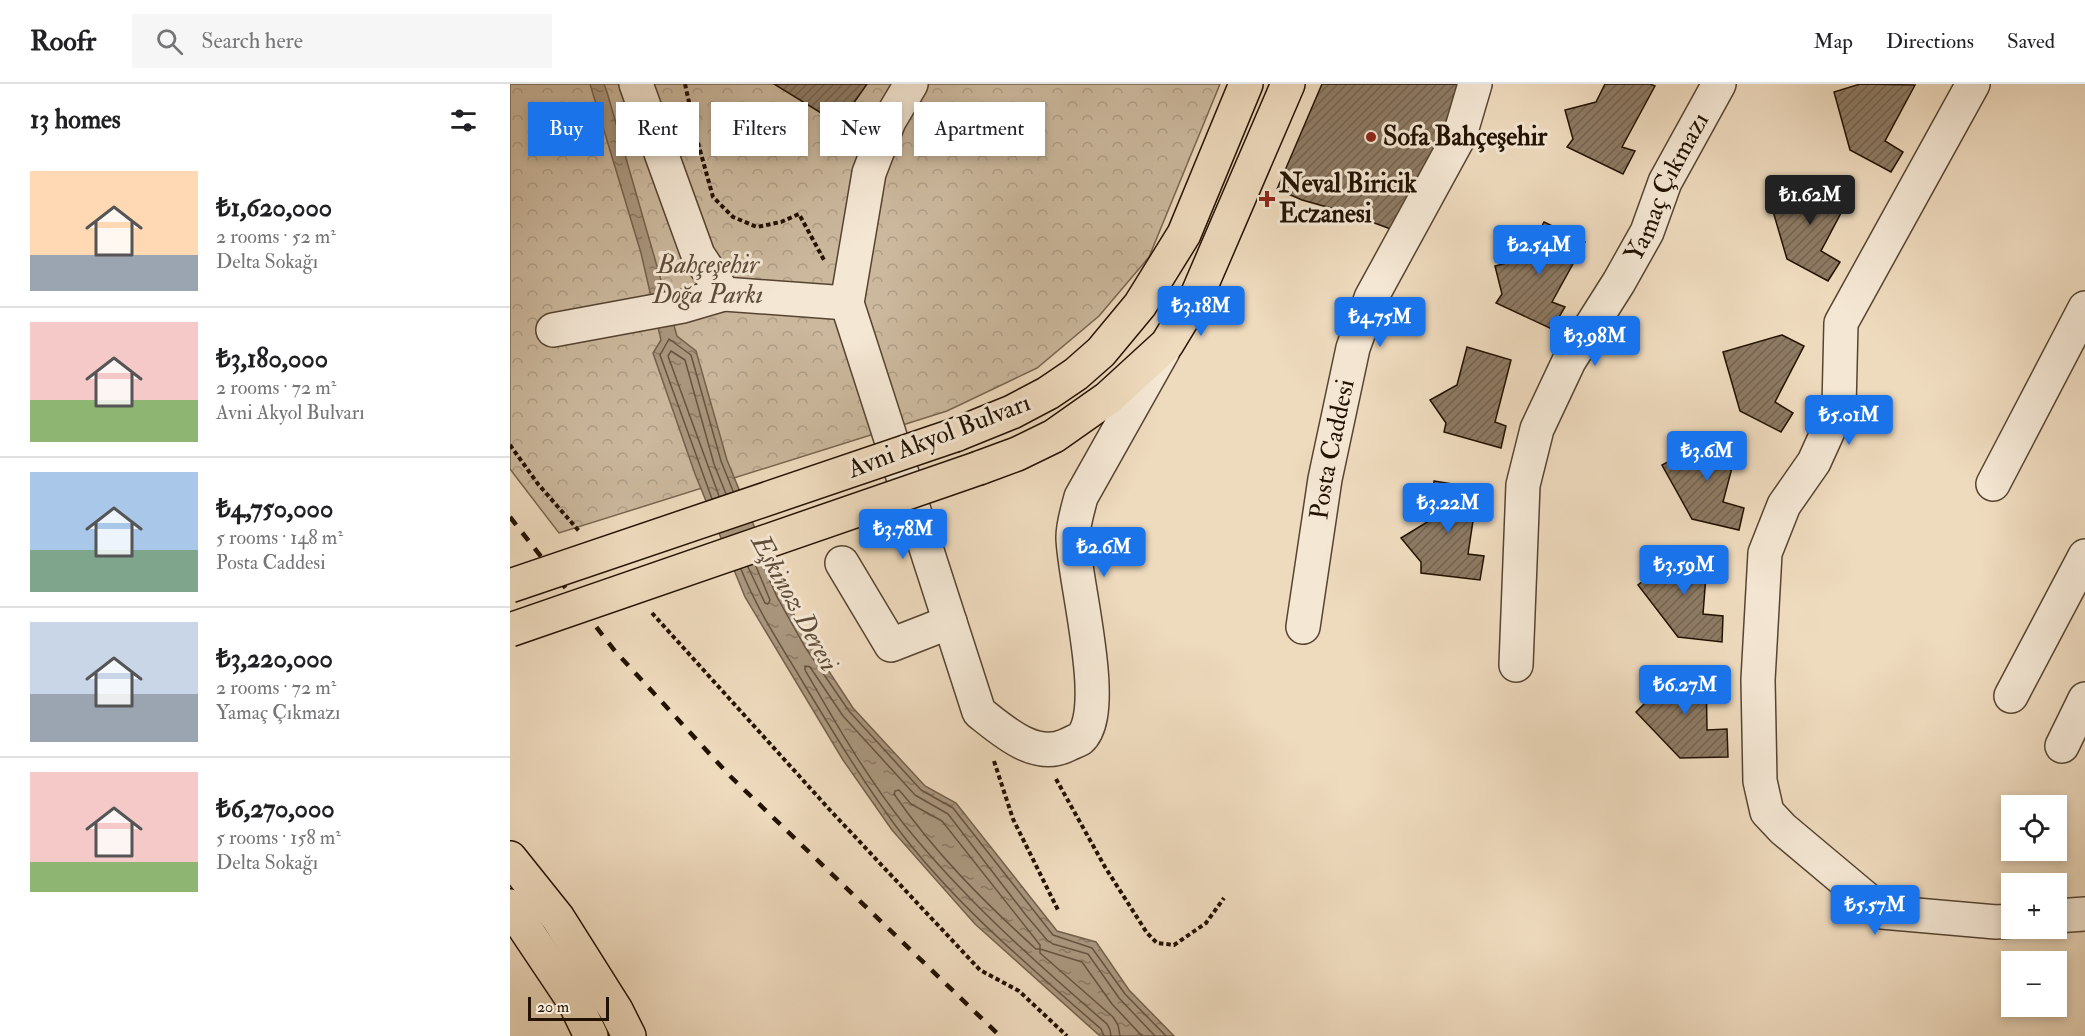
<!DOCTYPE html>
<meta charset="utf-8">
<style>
:root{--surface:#fff;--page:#f6f6f6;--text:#202124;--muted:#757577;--line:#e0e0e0;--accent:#1a73e8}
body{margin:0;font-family:"IM FELL Double Pica",serif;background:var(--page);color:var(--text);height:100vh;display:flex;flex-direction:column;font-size:22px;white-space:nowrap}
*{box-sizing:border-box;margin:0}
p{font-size:20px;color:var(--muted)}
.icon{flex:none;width:33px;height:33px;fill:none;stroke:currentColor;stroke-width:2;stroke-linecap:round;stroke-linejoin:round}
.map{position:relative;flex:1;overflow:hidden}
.panel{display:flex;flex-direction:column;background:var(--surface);width:510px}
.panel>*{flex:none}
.top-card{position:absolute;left:18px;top:18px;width:570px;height:54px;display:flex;gap:12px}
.fabs{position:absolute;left:1491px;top:711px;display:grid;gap:12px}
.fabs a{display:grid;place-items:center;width:66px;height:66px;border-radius:0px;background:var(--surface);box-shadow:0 3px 9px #0003;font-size:30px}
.scale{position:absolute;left:18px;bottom:15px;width:81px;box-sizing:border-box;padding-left:6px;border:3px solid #231202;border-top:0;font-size:16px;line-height:21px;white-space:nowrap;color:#231202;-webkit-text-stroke:4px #f4e7d4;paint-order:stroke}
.price{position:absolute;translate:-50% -51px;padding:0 14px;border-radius:6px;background:var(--accent);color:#fff;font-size:20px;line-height:39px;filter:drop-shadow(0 2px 3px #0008)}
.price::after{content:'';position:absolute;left:50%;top:36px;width:18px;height:14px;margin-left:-9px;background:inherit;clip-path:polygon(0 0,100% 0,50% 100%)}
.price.active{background:#222;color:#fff}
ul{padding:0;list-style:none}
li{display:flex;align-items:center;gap:18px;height:150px;padding:0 30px}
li+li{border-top:2px solid var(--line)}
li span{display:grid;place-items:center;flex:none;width:168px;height:120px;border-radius:0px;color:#555}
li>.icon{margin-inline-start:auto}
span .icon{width:72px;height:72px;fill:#fffc;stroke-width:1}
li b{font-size:26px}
h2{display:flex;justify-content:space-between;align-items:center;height:72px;padding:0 30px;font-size:26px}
.pill{padding:0 21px;border-radius:0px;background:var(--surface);box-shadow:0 3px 9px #0003;font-size:21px;line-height:54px}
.pill.active{background:var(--accent);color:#fff}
header{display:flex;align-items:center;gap:36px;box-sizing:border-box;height:84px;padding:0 30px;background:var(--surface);border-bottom:2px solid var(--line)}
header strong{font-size:28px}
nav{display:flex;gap:33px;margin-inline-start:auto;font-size:21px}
.search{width:420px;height:54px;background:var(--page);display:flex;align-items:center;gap:15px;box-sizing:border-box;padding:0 21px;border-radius:0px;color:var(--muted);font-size:22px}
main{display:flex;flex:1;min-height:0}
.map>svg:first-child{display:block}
.park{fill:url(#park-crowns);stroke:#776550;stroke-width:1.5}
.water{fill:url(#water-ripples);stroke:#73614c;stroke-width:1.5}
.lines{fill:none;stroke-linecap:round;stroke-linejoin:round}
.shore{stroke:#665440;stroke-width:1.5}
.building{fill:url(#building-hatch);stroke:#231202;stroke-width:1.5}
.minor-casing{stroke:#564431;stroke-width:36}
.major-casing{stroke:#231202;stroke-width:36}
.path{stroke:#231202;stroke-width:4;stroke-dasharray:4.5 3;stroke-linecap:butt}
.minor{stroke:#f4e7d4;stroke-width:33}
.major{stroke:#eedabd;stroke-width:33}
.rail{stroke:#231202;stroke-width:4.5;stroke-dasharray:10 10;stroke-linecap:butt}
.major-bridge-casing{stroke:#231202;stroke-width:36;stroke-linecap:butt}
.major-bridge{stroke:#eedabd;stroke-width:33}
.poi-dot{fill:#8f2418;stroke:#f4e7d4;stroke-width:2}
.labels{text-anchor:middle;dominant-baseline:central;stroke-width:6;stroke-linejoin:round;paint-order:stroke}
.poi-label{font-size:26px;font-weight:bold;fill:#231202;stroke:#f4e7d4;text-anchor:start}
.street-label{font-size:26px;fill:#231202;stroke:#f4e7d4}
.park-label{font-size:26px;font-style:italic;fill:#5e4c38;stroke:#f4e7d4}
.water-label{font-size:27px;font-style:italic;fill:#5f4d39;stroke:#f4e7d4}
</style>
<header>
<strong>Roofr</strong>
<div class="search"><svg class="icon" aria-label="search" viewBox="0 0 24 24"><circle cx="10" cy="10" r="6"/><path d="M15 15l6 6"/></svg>Search here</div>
<nav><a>Map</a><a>Directions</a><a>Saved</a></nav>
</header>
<main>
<section class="panel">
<h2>13 homes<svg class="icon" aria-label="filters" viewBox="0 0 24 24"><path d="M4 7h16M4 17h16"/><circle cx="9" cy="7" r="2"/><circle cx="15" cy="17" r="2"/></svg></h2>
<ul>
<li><span style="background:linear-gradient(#ffd9b3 70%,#9aa5b1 0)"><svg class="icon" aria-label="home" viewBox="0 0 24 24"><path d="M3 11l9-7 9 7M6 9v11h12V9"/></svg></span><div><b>₺1,620,000</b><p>2 rooms · 52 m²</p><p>Delta Sokağı</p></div></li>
<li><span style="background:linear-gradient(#f6c9c9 65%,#8fb573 0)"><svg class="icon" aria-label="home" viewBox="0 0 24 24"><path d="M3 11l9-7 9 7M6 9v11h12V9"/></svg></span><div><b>₺3,180,000</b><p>2 rooms · 72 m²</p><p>Avni Akyol Bulvarı</p></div></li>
<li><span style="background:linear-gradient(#a9c7e8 65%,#7fa58c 0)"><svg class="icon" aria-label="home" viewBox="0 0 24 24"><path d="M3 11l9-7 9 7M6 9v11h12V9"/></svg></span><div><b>₺4,750,000</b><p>5 rooms · 148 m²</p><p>Posta Caddesi</p></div></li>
<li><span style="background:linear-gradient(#c9d6e8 60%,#9aa5b1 0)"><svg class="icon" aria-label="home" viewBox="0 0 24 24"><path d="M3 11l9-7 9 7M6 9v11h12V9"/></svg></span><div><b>₺3,220,000</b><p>2 rooms · 72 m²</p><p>Yamaç Çıkmazı</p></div></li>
<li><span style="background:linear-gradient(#f6c9c9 75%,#8fb573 0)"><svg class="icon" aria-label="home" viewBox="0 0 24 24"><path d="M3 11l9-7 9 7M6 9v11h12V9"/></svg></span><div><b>₺6,270,000</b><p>5 rooms · 158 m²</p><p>Delta Sokağı</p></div></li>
</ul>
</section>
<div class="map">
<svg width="1575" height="952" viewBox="0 0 1575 952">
<defs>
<pattern id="park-crowns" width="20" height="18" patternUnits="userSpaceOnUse" patternTransform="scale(1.5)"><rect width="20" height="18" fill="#cbb89d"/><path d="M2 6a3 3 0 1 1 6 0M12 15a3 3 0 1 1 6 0" fill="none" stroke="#ae9d86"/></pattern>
<pattern id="water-ripples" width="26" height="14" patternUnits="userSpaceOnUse" patternTransform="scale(1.5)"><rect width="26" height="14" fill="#a9967d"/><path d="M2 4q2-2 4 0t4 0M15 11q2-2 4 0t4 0" fill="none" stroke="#897964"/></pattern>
<pattern id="building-hatch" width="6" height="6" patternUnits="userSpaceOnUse" patternTransform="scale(1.5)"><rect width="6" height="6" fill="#8d7a63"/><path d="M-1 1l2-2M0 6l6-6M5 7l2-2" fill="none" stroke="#73634f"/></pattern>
</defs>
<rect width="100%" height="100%" fill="#eedabd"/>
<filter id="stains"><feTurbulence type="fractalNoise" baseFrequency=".00333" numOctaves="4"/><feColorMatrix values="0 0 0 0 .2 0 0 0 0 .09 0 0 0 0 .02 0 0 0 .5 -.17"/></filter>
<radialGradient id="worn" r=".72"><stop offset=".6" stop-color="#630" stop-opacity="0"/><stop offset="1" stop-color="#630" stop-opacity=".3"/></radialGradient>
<polygon class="park" points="0,0 710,0 639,173 589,232 527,284 437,327 49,449 0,385"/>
<polygon class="water" points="80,0 94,0 97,8 167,252 186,267 217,376 272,510 301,560 343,624 415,702 446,719 547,847 586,858 619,906 664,952 590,952 465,840 382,746 333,676 235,513 185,390 143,269 151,256 131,169"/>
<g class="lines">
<g class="shore">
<polyline points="209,412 158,272 161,267 175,276 204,380 216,410"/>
<polyline points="202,415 150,271 159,255 181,271 211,377 223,407"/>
<polyline points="252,478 267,513 295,563 339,627 411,706 443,724 543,851 582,864 615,910 656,952"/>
<polyline points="238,483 255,519 258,520 260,516 245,480"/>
<path d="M231,485c16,41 41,78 63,115 29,48 58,96 91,141 58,78 134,141 206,204l3,7"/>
<path d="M601,952l-1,-6 -3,-6c-73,-63 -144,-126 -204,-201 -37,-47 -68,-101 -98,-153v-4l5,1 33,49 72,79 33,19 77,100 22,26 6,4 35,10 31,44 36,38"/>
<path d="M610,952l-2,-11 -5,-8 -73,-64v-4h-4c-52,-47 -102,-97 -142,-155l1,-3 4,-1 12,14 31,17 98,124v4l42,13 30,42 30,32"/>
</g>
</g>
<g class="building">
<polygon points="264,0 357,0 329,40"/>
<polygon points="812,0 958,0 886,147 835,128 792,116 767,105"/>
<polygon points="1095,0 1140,0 1145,2 1112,63 1125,67 1113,90 1057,63 1063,55 1055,26 1086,18"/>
<polygon points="1350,0 1405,1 1375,57 1393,68 1381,88 1340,66 1324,8"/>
<polygon points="1318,100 1341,110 1311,167 1330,178 1318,197 1277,175 1260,117"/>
<polygon points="1034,138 1075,158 1042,218 1055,223 1042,245 986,219 992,210 985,182 1016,174"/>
<polygon points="1272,251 1294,262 1265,318 1283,329 1271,348 1230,327 1213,268"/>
<polygon points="957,263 1001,276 985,338 996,342 991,364 934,348 936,339 920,316 947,301"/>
<polygon points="1206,352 1229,357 1213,418 1234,424 1229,446 1182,435 1152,381"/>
<polygon points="924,397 968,404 958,470 974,472 970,496 911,489 911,478 891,454 919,437"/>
<polygon points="1176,464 1198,466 1193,530 1213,532 1212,558 1168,553 1128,501"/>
<polygon points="1196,582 1197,646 1217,645 1218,673 1170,674 1126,628 1169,585"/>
</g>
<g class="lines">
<g class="minor-casing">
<g id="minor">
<polyline points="126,0 188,171 214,210 337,219"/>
<path d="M401,0l-22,37 -20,52 -22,130 132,409c23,18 56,49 88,33 4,-2 9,-4 13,-6 31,-27 -7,-162 -7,-202 0,-13 5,-28 8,-40l82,-146"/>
<polyline points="1463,0 1331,239 1329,323 1304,378 1274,421 1255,469 1248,596 1250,697 1257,728 1273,745 1372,828 1486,838 1502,837"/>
<polyline points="43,246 173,222 214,210"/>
<polyline points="1483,400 1575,224"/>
<polyline points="332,479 381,561 440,538"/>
<path id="s1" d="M793,543l22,-148 28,-131 18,-50 89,-163 15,-51"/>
<path id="s2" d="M1006,581l7,-180 14,-56 32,-68 50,-79 28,-50 18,-50 54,-98"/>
<polyline points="1501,612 1575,472"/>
<polyline points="1552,662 1575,615"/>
<polyline points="1546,832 1575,830"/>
</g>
</g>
<g class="major-casing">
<g id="major">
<polyline points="445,351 502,328 538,309 566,290 591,268 630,221 674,150 736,0"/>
<polyline points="469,384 507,370 544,352 598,314 657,260 688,209 778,0"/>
<polyline points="0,774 48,834 106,926 119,952"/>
<polyline points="0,822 65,919 81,952"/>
</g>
</g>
<g class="path">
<polyline points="175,0 188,59 203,113 223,133 247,143 271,138 289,130 314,176"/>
<polyline points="0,361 28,400 69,447"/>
<polyline points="142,529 319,725 470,886 509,907 557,952"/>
<polyline points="484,677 503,735 549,828"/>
<polyline points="546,695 595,783 637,849 647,859 664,861 696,839 714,814"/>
</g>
<use href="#minor" class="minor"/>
<use href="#major" class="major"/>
<polyline class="rail" points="0,433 105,567 220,692 490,952"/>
<g class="major-bridge-casing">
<g id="major-bridge">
<polyline points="0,502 445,351"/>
<polyline points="0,546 469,384"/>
</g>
</g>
<use href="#major-bridge" class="major-bridge"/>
</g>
<g class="poi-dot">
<circle cx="861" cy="53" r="6"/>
<path d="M754 106h6v6h6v6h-6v6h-6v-6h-6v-6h6z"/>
</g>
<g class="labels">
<g class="poi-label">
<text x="873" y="53">Sofa Bahçeşehir</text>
<text x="769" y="100">Neval Biricik<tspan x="769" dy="30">Eczanesi</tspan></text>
</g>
<g class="street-label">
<text stroke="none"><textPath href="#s2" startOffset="513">Yamaç Çıkmazı</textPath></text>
<text transform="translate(429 352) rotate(-21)">Avni Akyol Bulvarı</text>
<text stroke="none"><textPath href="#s1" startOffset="180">Posta Caddesi</textPath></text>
</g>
<g class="park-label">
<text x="198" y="181">Bahçeşehir<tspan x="198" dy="30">Doğa Parkı</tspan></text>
</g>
<g class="water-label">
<text transform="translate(285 519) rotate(61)">Eşkinoz Deresi</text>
</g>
</g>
<rect width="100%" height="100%" filter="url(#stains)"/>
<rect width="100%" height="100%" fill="url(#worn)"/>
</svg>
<div class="fabs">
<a><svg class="icon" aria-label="locate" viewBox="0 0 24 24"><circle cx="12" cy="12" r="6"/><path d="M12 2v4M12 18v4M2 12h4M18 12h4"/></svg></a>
<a>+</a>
<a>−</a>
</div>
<div class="scale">20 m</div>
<b class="price active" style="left:1300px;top:142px">₺1.62M</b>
<b class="price" style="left:1029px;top:192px">₺2.54M</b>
<b class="price" style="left:691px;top:253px">₺3.18M</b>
<b class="price" style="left:870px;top:264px">₺4.75M</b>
<b class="price" style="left:1085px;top:283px">₺3.98M</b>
<b class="price" style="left:1339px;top:362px">₺5.01M</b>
<b class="price" style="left:1197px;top:398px">₺3.6M</b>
<b class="price" style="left:938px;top:450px">₺3.22M</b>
<b class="price" style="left:393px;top:476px">₺3.78M</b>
<b class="price" style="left:594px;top:494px">₺2.6M</b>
<b class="price" style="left:1174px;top:512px">₺3.59M</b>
<b class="price" style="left:1175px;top:632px">₺6.27M</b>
<b class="price" style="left:1365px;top:852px">₺5.57M</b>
<div class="top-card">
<a class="pill active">Buy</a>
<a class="pill">Rent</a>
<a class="pill">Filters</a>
<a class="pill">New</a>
<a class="pill">Apartment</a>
</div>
</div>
</main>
